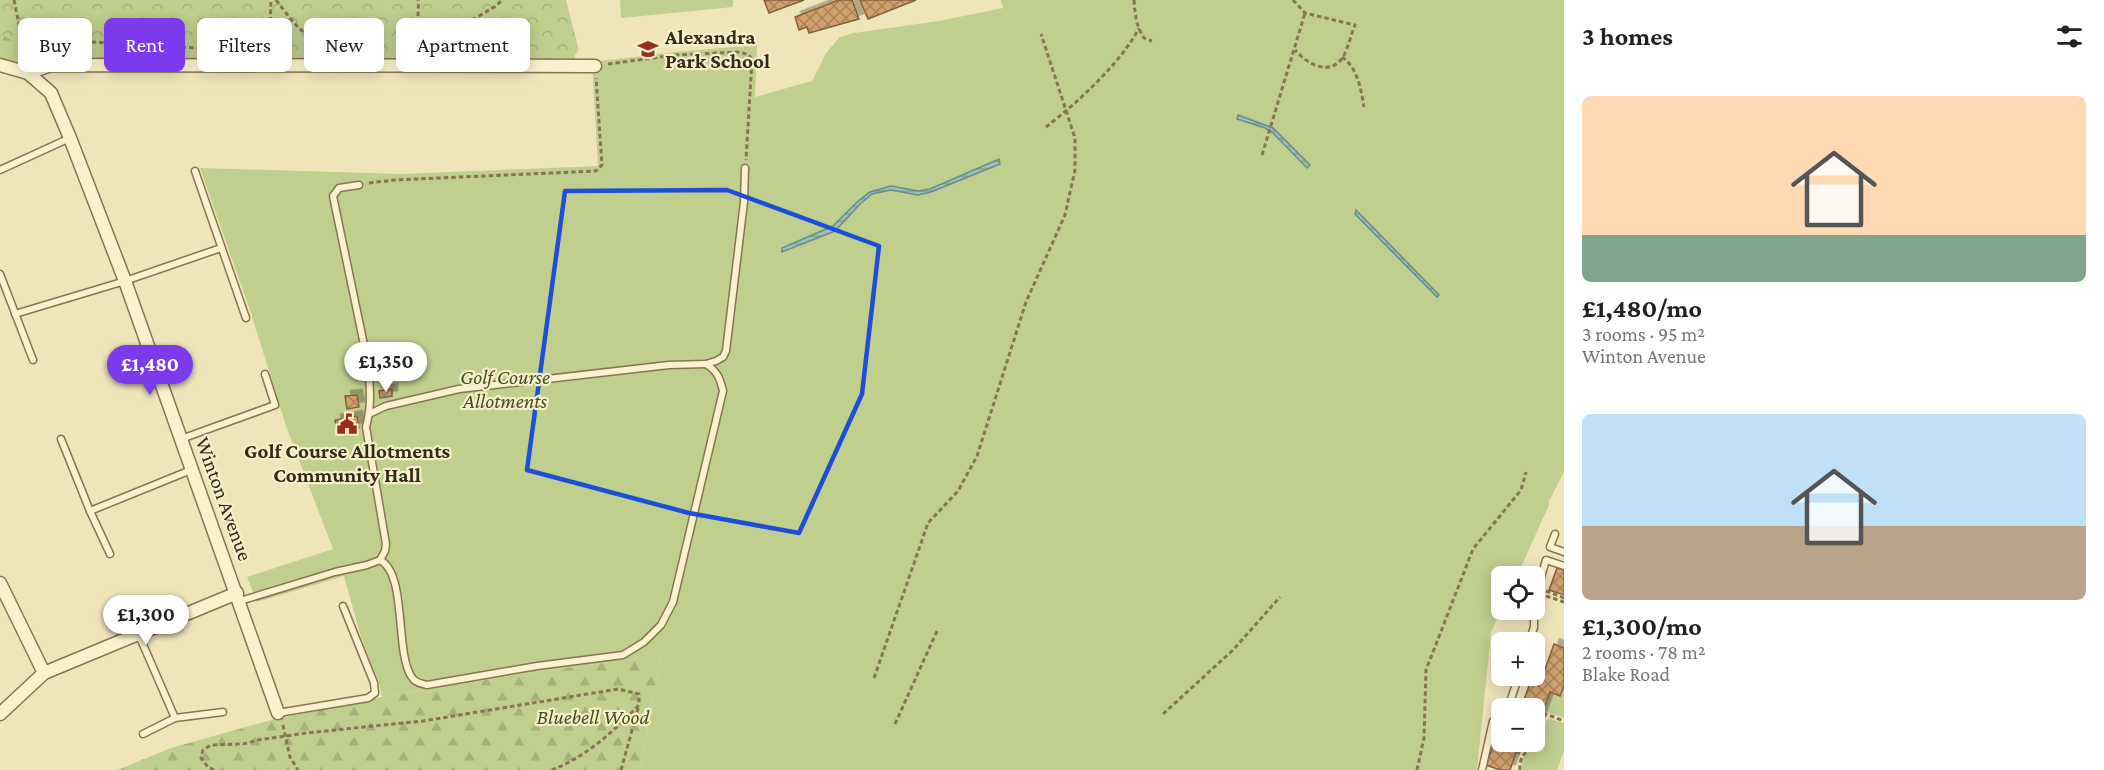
<!DOCTYPE html>
<meta charset="utf-8">
<style>
:root{--surface:#fff;--page:#f6f6f6;--text:#202124;--muted:#757577;--accent:#7c3aed}
body{margin:0;font-family:"Crimson Pro",serif;background:var(--page);color:var(--text);height:100vh;display:flex;flex-direction:column;font-size:22px;white-space:nowrap}
*{box-sizing:border-box;margin:0}
p{font-size:20px;color:var(--muted)}
.icon{flex:none;width:33px;height:33px;fill:none;stroke:currentColor;stroke-width:2;stroke-linecap:round;stroke-linejoin:round}
.map{position:relative;flex:1;overflow:hidden}
.details{display:flex;flex-direction:column;background:var(--surface);width:540px}
.details>*{flex:none}
.guide{position:absolute;left:18px;top:18px;width:570px;height:54px;display:flex;gap:12px}
.tools{position:absolute;left:1491px;top:566px;display:grid;gap:12px}
.tools a{display:grid;place-items:center;width:54px;height:54px;border-radius:9px;background:var(--surface);box-shadow:0 3px 15px #0003;font-size:30px}
.price{position:absolute;translate:-50% -51px;padding:0 14px;border-radius:21px;background:#fff;color:#222;font-size:20px;line-height:39px;filter:drop-shadow(0 2px 3px #0008)}
.price::after{content:'';position:absolute;left:50%;top:36px;width:18px;height:14px;margin-left:-9px;background:inherit;clip-path:polygon(0 0,100% 0,50% 100%)}
.price.selected{background:var(--accent);color:#fff}
ul{padding:0;list-style:none}
li{display:grid;align-content:center;gap:12px;height:318px;padding:0 18px}
li span{display:grid;place-items:center;height:186px;border-radius:9px;color:#555}
li>.icon{margin-inline-start:auto}
span .icon{width:108px;height:108px;fill:#fffc;stroke-width:1}
li b{font-size:26px}
h2{display:flex;justify-content:space-between;align-items:center;height:72px;padding:0 18px;font-size:26px}
.pill{padding:0 21px;border-radius:9px;background:var(--surface);box-shadow:0 3px 15px #0003;font-size:21px;line-height:54px}
.pill.selected{background:var(--accent);color:#fff}
main{display:flex;flex:1;min-height:0}
.map>svg:first-child{display:block}
.green{fill:#c0ce8e}
.forest{fill:url(#forest-firs)}
.park{fill:url(#park-crowns)}
.water{fill:url(#water-rules);stroke:#668d88;stroke-width:1.5}
.building{fill:url(#building-cross-hatch);stroke:#886038;stroke-width:1.5;filter:url(#shadow)}
.lines{fill:none;stroke-linecap:round;stroke-linejoin:round}
.service-casing{stroke:#877454;stroke-width:9}
.minor-casing{stroke:#877454;stroke-width:15}
.path{stroke:#877454;stroke-width:3;stroke-dasharray:4.5 3;stroke-linecap:butt}
.service{stroke:#fbf2cd;stroke-width:6}
.minor{stroke:#fbf2cd;stroke-width:12}
.marked{fill:none;stroke:#1d4ed8;stroke-width:4.5;stroke-linejoin:round}
.labels{text-anchor:middle;dominant-baseline:central;stroke-width:4.5;stroke-linejoin:round;paint-order:stroke}
.poi-label{font-size:21px;font-weight:bold;fill:#352a1a;stroke:#f7efca;text-anchor:start}
.park-label{font-size:21px;font-style:italic;fill:#40531f;stroke:#f7efca}
.street-label{font-size:21px;fill:#352a1a;stroke:#f7efca}
</style>
<main>
<div class="map">
<svg width="1564" height="770" viewBox="0 0 1564 770">
<defs>
<pattern id="forest-firs" width="22" height="20" patternUnits="userSpaceOnUse" patternTransform="scale(1.5)"><rect width="22" height="20" fill="#c0ce8e"/><path d="M5 1l3.5 6h-7zM16 11l3.5 6h-7z" fill="#a6b17a"/></pattern>
<pattern id="park-crowns" width="20" height="18" patternUnits="userSpaceOnUse" patternTransform="scale(1.5)"><rect width="20" height="18" fill="#c0ce8e"/><path d="M2 6a3 3 0 1 1 6 0M12 15a3 3 0 1 1 6 0" fill="none" stroke="#a6b17a"/></pattern>
<pattern id="water-rules" width="6" height="5" patternUnits="userSpaceOnUse" patternTransform="scale(1.5)"><rect width="6" height="5" fill="#9fc0ba"/><path d="M0 2.5h6" fill="none" stroke="#829c96"/></pattern>
<pattern id="building-cross-hatch" width="8" height="8" patternUnits="userSpaceOnUse" patternTransform="scale(1.5)"><rect width="8" height="8" fill="#d0a16d"/><path d="M0 0l8 8M0 8l8-8" fill="none" stroke="#aa8359"/></pattern>
<filter id="shadow"><feDropShadow dx="5.5" dy="-5.5" stdDeviation="0" flood-color="#0004"/></filter>
</defs>
<rect width="100%" height="100%" fill="#f0e5ba"/>
<g class="green">
<polygon points="620,0 733,0 733,7 621,18"/>
<polygon points="1001,0 1564,0 1564,472 1549,501 1549,505 1517,576 1502,576 1502,609 1491,632 1477,770 640,770 661,655 522,674 382,697 379,683 361,637 344,576 257,602 247,577 333,549 286,426 252,316 200,168 401,174 598,166 592,62 675,52 757,45 755,97 812,81 826,53 840,37 854,33 939,21 1003,8"/>
<polygon points="1564,686 1564,718 1544,711 1550,692 1560,696"/>
<path d="M1550,719l14,4v28l-7,19h-35c-2,-11 2,-18 13,-20l10,-29z"/>
</g>
<g class="forest">
<polygon points="0,33 23,46 28,73 0,65"/>
<polygon points="661,655 640,770 117,770 171,748 275,719 382,697 522,674"/>
</g>
<polygon class="park" points="0,0 566,0 579,50 575,55 576,67 51,65 0,33"/>
<g class="water">
<polygon points="1238,115 1273,128 1310,165 1307,168 1273,133 1265,128 1237,119"/>
<polygon points="999,159 1000,164 931,192 918,195 891,190 872,194 860,204 835,231 782,252 782,248 833,226 857,202 870,192 891,186 918,191 930,189"/>
<polygon points="1356,210 1439,295 1437,297 1355,214"/>
</g>
<g class="building">
<polygon points="764,0 804,0 769,13"/>
<polygon points="839,0 852,0 859,19 809,33 807,27 799,30 795,17"/>
<polygon points="860,0 916,0 868,19"/>
<polygon points="392,389 392,396 380,398 379,391"/>
<polygon points="357,395 359,407 347,409 345,396"/>
<polygon points="357,416 359,428 337,432 335,420"/>
<polygon points="1557,568 1564,570 1564,595 1549,590"/>
<polygon points="1554,644 1564,648 1564,686 1560,696 1550,692 1535,734 1534,708 1521,708 1530,683 1539,686"/>
<polygon points="1502,722 1502,741 1520,741 1510,770 1500,770 1486,765"/>
</g>
<g class="lines">
<g class="service-casing">
<g id="service">
<polyline points="0,170 70,138"/>
<polyline points="195,171 246,318"/>
<polyline points="0,274 33,360"/>
<polyline points="15,314 125,281 221,248"/>
<polyline points="369,414 386,406 459,389 669,365 706,364 716,361 723,357 726,351 744,202 745,168"/>
<polyline points="61,439 90,511 110,554"/>
<polyline points="181,439 275,405 265,374"/>
<polyline points="90,511 191,470"/>
<polyline points="1555,534 1550,547 1564,552"/>
<path d="M380,560c27,14 15,90 31,116 4,7 9,7 16,9l110,-19 86,-11 21,-13 17,-17 12,-23 50,-211c-3,-13 -6,-20 -17,-27"/>
<path d="M240,601l95,-29 32,-7 13,-5 5,-9 1,-7 -20,-117c6,-21 4,-41 2,-63l-35,-168 6,-8 20,-3"/>
<polyline points="1534,601 1546,560 1564,566"/>
<polyline points="138,633 175,718"/>
<polyline points="1529,642 1534,627 1534,609"/>
<polyline points="1508,708 1519,675"/>
<polyline points="278,713 368,698 375,693 374,683 343,606"/>
<polyline points="143,734 175,718 223,712"/>
<polyline points="1482,770 1493,721 1502,715"/>
</g>
</g>
<g class="minor-casing">
<g id="minor">
<polyline points="0,65 28,73 51,65 595,66"/>
<polyline points="28,73 51,93 70,138 125,281 278,713"/>
<polyline points="0,583 44,673"/>
<polyline points="0,714 44,673 237,593"/>
</g>
</g>
<g class="path">
<polyline points="14,0 26,59"/>
<path d="M276,0c20,26 29,39 61,52"/>
<path d="M1134,0c1,14 2,26 10,38l8,3"/>
<path d="M1293,0l12,13 50,12c-4,10 -7,23 -12,32 -13,20 -36,7 -48,-7"/>
<polyline points="19,27 56,40 233,50"/>
<polyline points="270,29 271,0"/>
<polyline points="77,42 77,28"/>
<polyline points="404,51 455,30 496,6 502,0"/>
<path d="M405,51c9,-17 15,-32 13,-51"/>
<path d="M1342,57c16,11 19,33 22,50"/>
<polyline points="608,64 676,55 740,52 749,55 752,60 746,160"/>
<path d="M1046,127c31,-24 75,-64 93,-99"/>
<polyline points="1262,155 1305,13"/>
<polyline points="369,183 394,180 596,171 602,165 596,78"/>
<polyline points="1546,591 1564,598"/>
<polyline points="1546,596 1564,602"/>
<polyline points="874,678 928,523 958,491 977,456 1026,302 1065,215 1075,170 1075,138 1041,34"/>
<polyline points="1543,713 1564,721"/>
<polyline points="1163,714 1233,650 1280,597"/>
<polyline points="895,724 937,631"/>
<polyline points="283,725 290,757 298,770"/>
<polyline points="1516,752 1523,754"/>
<path d="M214,770l-6,-3 -7,-9 2,-8 8,-5 32,-1 15,-4 48,-7 117,-12 195,-32 21,5v11c-26,27 -52,51 -87,65"/>
<polyline points="621,770 639,705"/>
<polyline points="1417,770 1424,738 1426,670 1473,549 1521,490 1526,472"/>
<path d="M1520,770c-1,-9 3,-19 13,-21l12,-35"/>
</g>
<use href="#service" class="service"/>
<use href="#minor" class="minor"/>
</g>
<path class="marked" d="M727,190l152,56 -17,148 -63,139 -110,-20 -162,-43 38,-279z"/>
<defs>
<g id="school-bare" transform="scale(1.62)"><path d="M0-5L7-2L0 1L-7-2ZM-4 1L0 2.5L4 1V4Q0 6-4 4Z" fill="#992c21" stroke="#f7efca" stroke-width="2.5" paint-order="stroke"/></g>
<g id="civic-bare" transform="scale(1.62)"><path d="M-.6-6.5H3V-4.5H.6V-3L4-1V1h2V6H-6V1h2V-1L-.6-3ZM-1.2 2.5V6h2.4V2.5Z" fill="#992c21" stroke="#f7efca" stroke-width="2.5" paint-order="stroke"/></g>
</defs>
<g fill-rule="evenodd">
<use href="#school-bare" x="648" y="49"/>
<use href="#civic-bare" x="347" y="424"/>
</g>
<g class="labels">
<g class="poi-label">
<text x="665" y="37">Alexandra<tspan x="665" dy="24">Park School</tspan></text>
<text x="347" y="451" text-anchor="middle">Golf Course Allotments<tspan x="347" dy="24">Community Hall</tspan></text>
</g>
<g class="park-label">
<text x="505" y="377">Golf Course<tspan x="505" dy="24">Allotments</tspan></text>
<text x="593" y="717">Bluebell Wood</text>
</g>
<g class="street-label">
<text transform="translate(224 499) rotate(70)">Winton Avenue</text>
</g>
</g>
</svg>
<div class="tools">
<a><svg class="icon" aria-label="locate" viewBox="0 0 24 24"><circle cx="12" cy="12" r="6"/><path d="M12 2v4M12 18v4M2 12h4M18 12h4"/></svg></a>
<a>+</a>
<a>−</a>
</div>
<b class="price" style="left:386px;top:393px">£1,350</b>
<b class="price selected" style="left:150px;top:396px">£1,480</b>
<b class="price" style="left:146px;top:646px">£1,300</b>
<div class="guide">
<a class="pill">Buy</a>
<a class="pill selected">Rent</a>
<a class="pill">Filters</a>
<a class="pill">New</a>
<a class="pill">Apartment</a>
</div>
</div>
<section class="details">
<h2>3 homes<svg class="icon" aria-label="filters" viewBox="0 0 24 24"><path d="M4 7h16M4 17h16"/><circle cx="9" cy="7" r="2"/><circle cx="15" cy="17" r="2"/></svg></h2>
<ul>
<li><span style="background:linear-gradient(#ffd9b3 75%,#7fa58c 0)"><svg class="icon" aria-label="home" viewBox="0 0 24 24"><path d="M3 11l9-7 9 7M6 9v11h12V9"/></svg></span><div><b>£1,480/mo</b><p>3 rooms · 95 m²</p><p>Winton Avenue</p></div></li>
<li><span style="background:linear-gradient(#bfe0f5 60%,#b9a48a 0)"><svg class="icon" aria-label="home" viewBox="0 0 24 24"><path d="M3 11l9-7 9 7M6 9v11h12V9"/></svg></span><div><b>£1,300/mo</b><p>2 rooms · 78 m²</p><p>Blake Road</p></div></li>
</ul>
</section>
</main>
